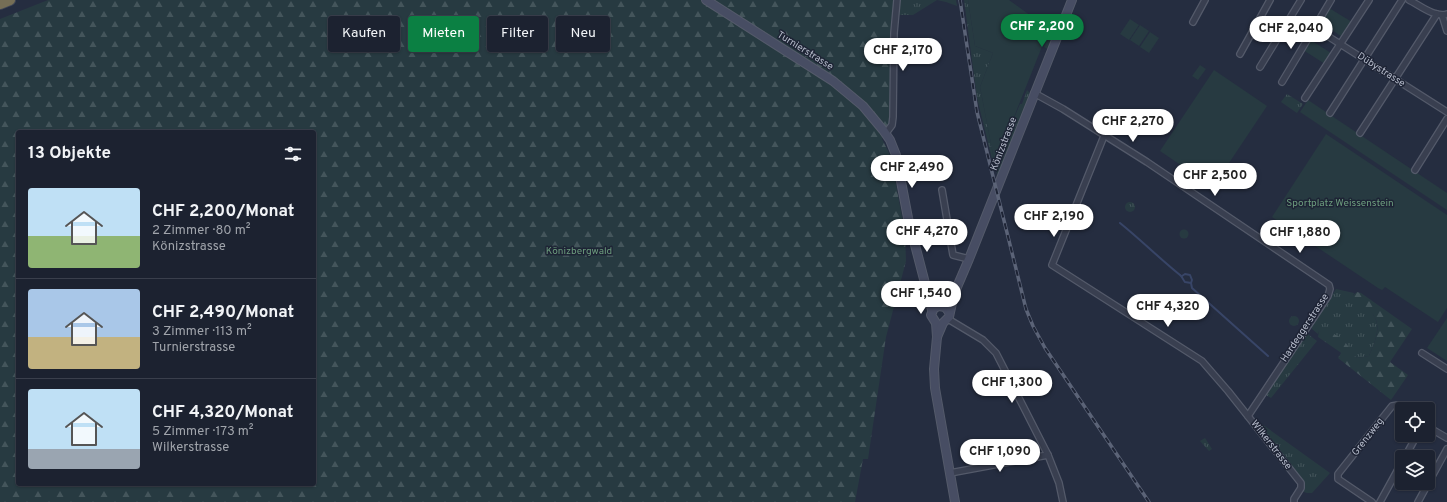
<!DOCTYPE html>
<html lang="de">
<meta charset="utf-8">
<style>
:root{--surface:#1c2230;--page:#292f3c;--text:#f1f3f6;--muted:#a0a4ab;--line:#3a3f4c;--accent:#0b8043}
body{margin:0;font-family:Overpass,sans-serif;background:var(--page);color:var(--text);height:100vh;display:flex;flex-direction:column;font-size:15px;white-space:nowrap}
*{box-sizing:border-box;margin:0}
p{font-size:13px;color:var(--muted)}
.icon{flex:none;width:22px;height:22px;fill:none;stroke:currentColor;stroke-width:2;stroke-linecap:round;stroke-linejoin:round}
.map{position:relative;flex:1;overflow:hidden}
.details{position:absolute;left:16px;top:130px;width:300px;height:356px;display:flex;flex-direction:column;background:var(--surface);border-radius:4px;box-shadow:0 1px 3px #0004,0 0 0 1px var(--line)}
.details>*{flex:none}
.banner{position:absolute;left:328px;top:16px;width:380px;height:36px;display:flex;gap:8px}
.buttons{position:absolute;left:1395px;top:402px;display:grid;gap:8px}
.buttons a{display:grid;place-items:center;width:40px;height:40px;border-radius:4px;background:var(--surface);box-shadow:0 1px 3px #0004,0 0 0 1px var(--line);font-size:20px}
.price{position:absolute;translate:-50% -34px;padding:0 9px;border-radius:14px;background:#fff;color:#222;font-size:13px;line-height:26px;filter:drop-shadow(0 1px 2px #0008)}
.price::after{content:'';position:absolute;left:50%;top:24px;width:12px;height:9px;margin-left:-6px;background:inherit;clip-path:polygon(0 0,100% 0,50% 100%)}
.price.on{background:var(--accent);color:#fff}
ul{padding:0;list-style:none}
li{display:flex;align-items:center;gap:12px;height:100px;padding:0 12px}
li+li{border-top:1px solid var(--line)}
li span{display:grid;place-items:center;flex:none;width:112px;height:80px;border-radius:4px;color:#555}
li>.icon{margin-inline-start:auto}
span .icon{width:48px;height:48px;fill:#fffc;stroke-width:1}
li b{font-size:17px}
h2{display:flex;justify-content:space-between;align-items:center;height:48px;padding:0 12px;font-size:17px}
.chip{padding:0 14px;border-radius:4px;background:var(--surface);box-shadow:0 1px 3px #0004,0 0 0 1px var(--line);font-size:14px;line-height:36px}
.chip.on{background:var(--accent);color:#fff}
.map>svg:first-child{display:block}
.grass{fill:url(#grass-tufts)}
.forest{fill:url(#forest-firs);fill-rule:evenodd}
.garden{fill:#273a41}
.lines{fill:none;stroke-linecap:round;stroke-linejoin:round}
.stream{stroke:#384567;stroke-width:2}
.street-casing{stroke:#545a6a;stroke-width:8}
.secondary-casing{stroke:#545a6a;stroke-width:10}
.highway-casing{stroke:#414757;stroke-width:12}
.street{stroke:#393f50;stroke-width:5.5}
.secondary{stroke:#474d63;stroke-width:8}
.highway{stroke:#766e56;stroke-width:10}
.rail-casing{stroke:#5b6377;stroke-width:3.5}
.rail{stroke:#1e2435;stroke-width:2;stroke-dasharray:6;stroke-linecap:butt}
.labels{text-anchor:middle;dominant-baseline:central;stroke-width:3;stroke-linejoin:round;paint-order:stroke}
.street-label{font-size:10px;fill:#b5bbca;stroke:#1e2435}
.park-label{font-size:10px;fill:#6c9c7d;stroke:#1e2435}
</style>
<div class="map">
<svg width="1447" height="502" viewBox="0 0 1447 502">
<defs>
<pattern id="grass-tufts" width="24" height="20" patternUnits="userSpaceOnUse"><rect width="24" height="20" fill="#273a41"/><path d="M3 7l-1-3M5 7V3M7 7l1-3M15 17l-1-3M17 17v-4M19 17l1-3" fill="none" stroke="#44555b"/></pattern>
<pattern id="forest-firs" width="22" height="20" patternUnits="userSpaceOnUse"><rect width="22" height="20" fill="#273a41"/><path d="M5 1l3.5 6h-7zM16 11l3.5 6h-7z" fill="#44555b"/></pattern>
</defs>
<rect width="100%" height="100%" fill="#252d40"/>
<g class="grass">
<polygon points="900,0 956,0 957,6 946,2 937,0 913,15 898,15"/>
<polygon points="964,0 968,0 975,46 993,53 980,87 995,164 1020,104 1022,104 1027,90 1030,93 998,175 994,167 977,98"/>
<polygon points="1051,29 1055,31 1048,49 1044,47"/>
<polygon points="1287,94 1303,104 1297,113 1281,102"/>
<circle cx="1130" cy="207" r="5"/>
<circle cx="1184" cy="234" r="4.5"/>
<path d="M1336,289l18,4 -1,2c5,6 10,10 16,15 15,13 6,32 0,46l-12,2 -6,-5 -5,-10 -27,-12 -1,3 -6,-5v-2z"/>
<circle cx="1294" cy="321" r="5"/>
<polygon points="1305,332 1317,341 1271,398 1264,394"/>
<polygon points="1259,422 1330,473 1312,493 1307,493 1301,491 1303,486 1300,476 1258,424"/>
<polygon points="1205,438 1212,449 1209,451 1200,441"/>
</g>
<g class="forest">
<path d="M48,0h846l-1,10 -2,109 -9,20 6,12 3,7 14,75 1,28 -20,76 -18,122h-5l-8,43h-855v-483zM18,132h296v352h-296z"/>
<path d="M1357,292l4,1 51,36 -22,33 18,13 -17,25 -53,-42 3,-5 -1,-1 -22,-15 1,-6c10,1 19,3 26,11 5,6 6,11 12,16l12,-2c6,-14 16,-34 -1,-46 -6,-5 -12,-7 -15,-15z"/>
</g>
<g class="garden">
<polygon points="968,0 1009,0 1049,29 995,165 980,87 993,53 975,46"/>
<polygon points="1329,8 1352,22 1342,37 1325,25 1328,20 1324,17"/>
<polygon points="1130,19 1139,25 1129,40 1120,34"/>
<polygon points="1140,25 1149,31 1139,46 1130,40"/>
<polygon points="1150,32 1159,38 1149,53 1140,47"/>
<polygon points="1309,39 1331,53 1325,64 1303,50"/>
<polygon points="1200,65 1206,69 1198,80 1192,76"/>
<polygon points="1214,70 1267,106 1213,187 1160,151"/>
<polygon points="1308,100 1447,193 1447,210 1300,112"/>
<polygon points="1326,134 1447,215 1447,308 1438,322 1385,287 1382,290 1378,288 1272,217"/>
<polygon points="1447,318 1447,361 1427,348"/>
</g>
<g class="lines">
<g class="stream">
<path d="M1120,223c21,17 39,35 60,52 2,1 3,5 5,7l6,1 1,5 76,68"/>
<polyline points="1182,276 1185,274 1190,275 1192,280 1191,283"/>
</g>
<g class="street-casing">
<g id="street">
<path d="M1409,0c10,5 26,18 38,14"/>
<polyline points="1442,15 1447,31"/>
<polyline points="1193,22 1205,0"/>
<polyline points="1315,28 1447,112"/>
<polyline points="1240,54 1270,0"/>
<polyline points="1260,67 1301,0"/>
<polyline points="1282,82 1331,0"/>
<polyline points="1034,93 1063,109 1147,162 1329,285 1330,289 1328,296 1248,416"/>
<polyline points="1305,98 1369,0"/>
<polyline points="1330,113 1402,0"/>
<polyline points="886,133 892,125 893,117 894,33 897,0"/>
<polyline points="1360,133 1437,14"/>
<polyline points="1104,136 1052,265 1202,361 1228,391 1301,483 1301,488 1294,499 1294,502"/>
<polyline points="1415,170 1447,119"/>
<polyline points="942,190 953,255 969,259"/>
<polyline points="948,319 983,340 996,353 1048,455 1059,483 1063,502"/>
<polyline points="1422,353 1447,369"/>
<polyline points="1428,427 1447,438"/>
<polyline points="1405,457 1417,435"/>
<polyline points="950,473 1048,455"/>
<polyline points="1372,502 1338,479 1338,474 1392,406 1398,405 1403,409"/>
<polyline points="1380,502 1402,462"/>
<polyline points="1418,502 1447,449"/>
</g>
</g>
<g class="secondary-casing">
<g id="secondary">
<polyline points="706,0 833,81 863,106 883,130 890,140 896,155 908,218 932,310"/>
<polyline points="949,312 945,307 939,306 934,308 931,315 936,323 937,337 934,369 935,388 955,502"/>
<polyline points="937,337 943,323 949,317 954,294 969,259 1072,0"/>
</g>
</g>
<g class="highway-casing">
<polyline id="highway" points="0,4 10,0"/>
</g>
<use href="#street" class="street"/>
<use href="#secondary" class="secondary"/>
<use href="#highway" class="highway"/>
<g class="rail-casing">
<polyline id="rail" points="960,0 977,112 1026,309 1033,326 1045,348 1149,502"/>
</g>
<use href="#rail" class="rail"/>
</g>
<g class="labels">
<g class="street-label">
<text transform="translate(805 51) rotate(32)">Turnierstrasse</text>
<text transform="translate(1381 70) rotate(33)">Dübystrasse</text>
<text transform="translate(1004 144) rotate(-69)">Könizstrasse</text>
<text transform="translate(1305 328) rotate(-57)">Hardeggerstrasse</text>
<text transform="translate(1368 437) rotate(-52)">Grenzweg</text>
<text transform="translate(1271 445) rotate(52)">Wilkerstrasse</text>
</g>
<g class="park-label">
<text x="1340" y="203">Sportplatz Weissenstein</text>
<text x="579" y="251">Könizbergwald</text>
</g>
</g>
</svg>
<div class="buttons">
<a><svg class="icon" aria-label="locate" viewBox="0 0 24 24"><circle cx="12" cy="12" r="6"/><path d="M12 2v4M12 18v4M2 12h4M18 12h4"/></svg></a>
<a><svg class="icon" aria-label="layers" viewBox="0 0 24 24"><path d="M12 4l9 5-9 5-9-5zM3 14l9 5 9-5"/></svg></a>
</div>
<b class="price on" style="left:1042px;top:48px">CHF 2,200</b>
<b class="price" style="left:1291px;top:50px">CHF 2,040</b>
<b class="price" style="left:903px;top:72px">CHF 2,170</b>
<b class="price" style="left:1133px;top:143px">CHF 2,270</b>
<b class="price" style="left:912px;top:189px">CHF 2,490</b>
<b class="price" style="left:1215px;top:197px">CHF 2,500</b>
<b class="price" style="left:1054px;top:238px">CHF 2,190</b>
<b class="price" style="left:927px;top:253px">CHF 4,270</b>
<b class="price" style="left:1300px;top:254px">CHF 1,880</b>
<b class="price" style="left:921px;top:315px">CHF 1,540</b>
<b class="price" style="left:1168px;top:328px">CHF 4,320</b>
<b class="price" style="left:1012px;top:404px">CHF 1,300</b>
<b class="price" style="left:1000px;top:473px">CHF 1,090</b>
<div class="banner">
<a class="chip">Kaufen</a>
<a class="chip on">Mieten</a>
<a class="chip">Filter</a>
<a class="chip">Neu</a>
</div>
<section class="details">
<h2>13 Objekte<svg class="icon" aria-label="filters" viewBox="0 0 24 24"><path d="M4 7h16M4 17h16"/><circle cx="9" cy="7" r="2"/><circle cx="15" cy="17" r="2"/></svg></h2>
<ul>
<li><span style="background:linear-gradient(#bfe0f5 60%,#8fb573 0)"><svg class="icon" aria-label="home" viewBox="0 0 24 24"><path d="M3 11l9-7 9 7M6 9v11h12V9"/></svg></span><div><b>CHF 2,200/Monat</b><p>2 Zimmer · 80 m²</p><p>Könizstrasse</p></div></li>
<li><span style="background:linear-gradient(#a9c7e8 60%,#c2b280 0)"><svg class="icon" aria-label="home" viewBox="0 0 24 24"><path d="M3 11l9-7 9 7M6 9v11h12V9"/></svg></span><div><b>CHF 2,490/Monat</b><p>3 Zimmer · 113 m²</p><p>Turnierstrasse</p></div></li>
<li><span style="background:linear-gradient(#bfe0f5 75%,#9aa5b1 0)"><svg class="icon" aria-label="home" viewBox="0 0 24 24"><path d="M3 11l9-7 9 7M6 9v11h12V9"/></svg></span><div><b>CHF 4,320/Monat</b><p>5 Zimmer · 173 m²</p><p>Wilkerstrasse</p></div></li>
</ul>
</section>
</div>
